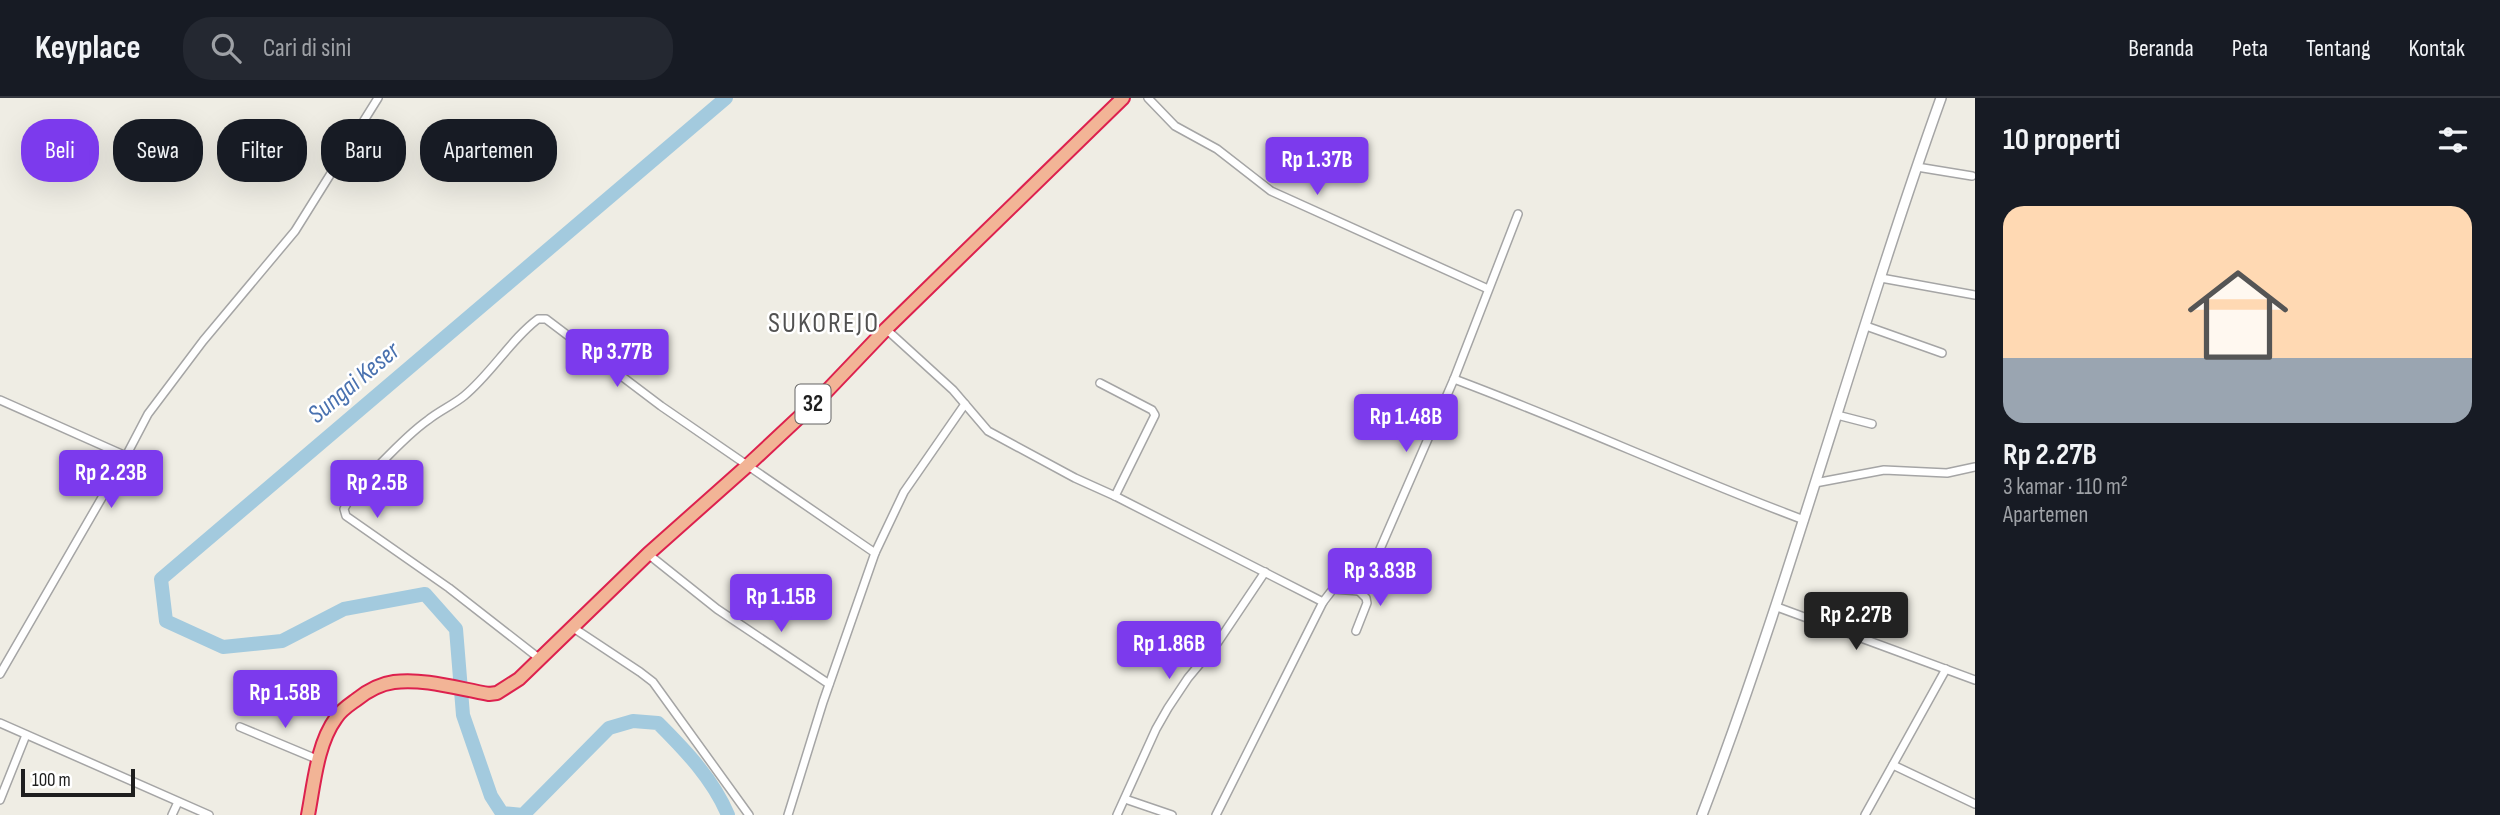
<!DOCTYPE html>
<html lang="id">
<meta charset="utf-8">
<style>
:root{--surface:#171b24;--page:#242831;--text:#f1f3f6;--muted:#9ea1a6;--line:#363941;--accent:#7c3aed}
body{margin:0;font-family:"Sofia Sans Condensed",sans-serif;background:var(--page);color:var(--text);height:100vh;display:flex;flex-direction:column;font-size:26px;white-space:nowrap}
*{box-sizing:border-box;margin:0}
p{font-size:23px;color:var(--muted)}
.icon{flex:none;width:38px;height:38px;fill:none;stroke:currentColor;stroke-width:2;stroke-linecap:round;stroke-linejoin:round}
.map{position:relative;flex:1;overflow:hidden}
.panel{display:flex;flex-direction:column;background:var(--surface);width:525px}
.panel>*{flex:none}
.banner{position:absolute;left:21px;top:21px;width:665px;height:63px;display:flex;gap:14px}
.scale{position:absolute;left:21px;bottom:18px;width:114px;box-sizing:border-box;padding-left:7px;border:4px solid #1e1e1e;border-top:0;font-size:19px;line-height:24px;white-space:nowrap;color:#1e1e1e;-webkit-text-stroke:5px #fff;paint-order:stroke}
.price{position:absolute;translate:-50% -60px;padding:0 16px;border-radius:7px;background:var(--accent);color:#fff;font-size:23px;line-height:46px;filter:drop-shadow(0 2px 4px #0008)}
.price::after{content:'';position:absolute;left:50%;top:42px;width:21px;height:16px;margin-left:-10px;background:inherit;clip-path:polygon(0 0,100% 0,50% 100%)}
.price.current{background:#222;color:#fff}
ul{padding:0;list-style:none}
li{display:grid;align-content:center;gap:14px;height:371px;padding:0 28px}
li span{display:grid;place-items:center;height:217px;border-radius:21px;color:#555}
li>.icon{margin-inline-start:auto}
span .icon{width:126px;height:126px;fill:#fffc;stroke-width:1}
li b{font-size:30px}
h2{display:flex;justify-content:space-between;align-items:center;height:84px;padding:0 28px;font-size:30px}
.chip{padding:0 24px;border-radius:28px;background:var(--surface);box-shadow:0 7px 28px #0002;font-size:24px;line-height:63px}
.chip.current{background:var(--accent);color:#fff}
header{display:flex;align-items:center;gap:42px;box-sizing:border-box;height:98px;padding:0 35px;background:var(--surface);border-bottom:2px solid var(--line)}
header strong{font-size:33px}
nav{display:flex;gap:38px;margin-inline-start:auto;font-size:24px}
.search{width:490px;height:63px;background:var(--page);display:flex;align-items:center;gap:18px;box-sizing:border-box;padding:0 24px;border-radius:28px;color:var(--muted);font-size:26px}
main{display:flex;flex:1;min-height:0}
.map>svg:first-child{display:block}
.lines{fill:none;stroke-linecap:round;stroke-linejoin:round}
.river{stroke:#a3cade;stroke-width:14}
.minor-casing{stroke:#a5a5a5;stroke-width:10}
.tertiary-casing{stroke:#a5a5a5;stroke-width:12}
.trunk-casing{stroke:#dd214e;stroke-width:16}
.minor{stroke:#fff;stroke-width:7}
.tertiary{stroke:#fff;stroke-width:9}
.trunk{stroke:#f2b496;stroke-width:12}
.labels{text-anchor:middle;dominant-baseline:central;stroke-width:5;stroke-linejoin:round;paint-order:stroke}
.shield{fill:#fff;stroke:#626262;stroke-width:2}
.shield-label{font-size:23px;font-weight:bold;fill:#1e1e1e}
.water-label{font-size:26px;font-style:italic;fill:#4971af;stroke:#fff}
.quarter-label{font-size:28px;letter-spacing:2px;fill:#515151;stroke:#fff}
</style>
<header>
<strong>Keyplace</strong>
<div class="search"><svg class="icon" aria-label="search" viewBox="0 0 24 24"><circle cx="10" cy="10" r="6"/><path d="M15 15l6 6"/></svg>Cari di sini</div>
<nav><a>Beranda</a><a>Peta</a><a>Tentang</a><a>Kontak</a></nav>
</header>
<main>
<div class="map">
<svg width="1975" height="717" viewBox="0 0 1975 717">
<rect width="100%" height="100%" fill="#efede4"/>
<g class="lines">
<path class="river" d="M726,0l-565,481 5,42 57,26 59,-6 62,-32 81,-15 31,35 7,86 28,81 11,17 21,2 86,-87 24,-7 25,2c27,27 55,56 70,92"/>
<g class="minor-casing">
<g id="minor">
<polyline points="1148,0 1175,28 1217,51 1271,93 1488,191"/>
<polyline points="1917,69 1972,78"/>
<polyline points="1881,180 1975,197"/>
<polyline points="1866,228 1942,255"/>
<polyline points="886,231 953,292 988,333 1075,380 1115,398 1323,504 1216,717"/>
<path d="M1454,281c118,44 232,97 350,141"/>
<polyline points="1100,285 1152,312 1155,317 1115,398"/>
<polyline points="0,302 126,358 0,576"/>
<polyline points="1837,317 1872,326"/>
<polyline points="126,358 148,316 203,243 295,133 378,0"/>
<polyline points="1815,385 1884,372 1947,375 1975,369"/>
<polyline points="648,456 717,511 829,586"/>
<polyline points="1323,504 1333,491 1359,493 1367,481 1454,281 1518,116"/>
<polyline points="1777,509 1975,582"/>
<polyline points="572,529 640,574 653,584 749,717"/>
<polyline points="1356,533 1367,505 1366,500 1359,493"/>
<path d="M540,561l-91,-71 -103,-72 -2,-7c9,-20 64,-75 84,-89 11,-9 25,-15 36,-24 27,-22 48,-58 74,-77h8l115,87 214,147"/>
<polyline points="0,625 209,717"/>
<polyline points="240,629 319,662"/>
<polyline points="1893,667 1975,706"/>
<polyline points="1125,701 1172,717"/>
<polyline points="0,702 26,637"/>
<polyline points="172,717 178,704"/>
<polyline points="788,717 823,604 875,455 904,394 965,306"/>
<polyline points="1117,717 1156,631 1168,610 1188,580 1218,544 1265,474"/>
<polyline points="1865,717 1946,571"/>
</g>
</g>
<g class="tertiary-casing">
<path id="tertiary" d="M1702,717c90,-235 154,-480 239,-717"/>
</g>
<g class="trunk-casing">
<path id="trunk" d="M308,717c6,-31 9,-71 28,-97 5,-8 13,-13 20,-18 11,-9 23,-16 38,-18 30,-4 65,7 95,12l8,-1 22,-14 129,-125 99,-88 77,-72 62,-65 237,-231"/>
</g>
<use href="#minor" class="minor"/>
<use href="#tertiary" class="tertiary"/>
<use href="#trunk" class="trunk"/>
</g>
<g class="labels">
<rect class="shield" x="795.5" y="286.5" width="35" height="39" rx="5"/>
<g class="shield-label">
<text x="813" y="306">32</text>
</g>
<g class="water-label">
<text transform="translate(354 285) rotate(-40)">Sungai Keser</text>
</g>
<g class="quarter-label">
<text x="824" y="225">SUKOREJO</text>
</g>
</g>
</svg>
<div class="scale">100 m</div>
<b class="price" style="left:1317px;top:99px">Rp 1.37B</b>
<b class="price" style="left:617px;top:291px">Rp 3.77B</b>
<b class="price" style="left:1406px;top:356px">Rp 1.48B</b>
<b class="price" style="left:111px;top:412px">Rp 2.23B</b>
<b class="price" style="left:377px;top:422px">Rp 2.5B</b>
<b class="price" style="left:1380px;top:510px">Rp 3.83B</b>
<b class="price" style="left:781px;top:536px">Rp 1.15B</b>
<b class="price current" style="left:1856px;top:554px">Rp 2.27B</b>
<b class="price" style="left:1169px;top:583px">Rp 1.86B</b>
<b class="price" style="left:285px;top:632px">Rp 1.58B</b>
<div class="banner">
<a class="chip current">Beli</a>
<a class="chip">Sewa</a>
<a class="chip">Filter</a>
<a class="chip">Baru</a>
<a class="chip">Apartemen</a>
</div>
</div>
<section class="panel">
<h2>10 properti<svg class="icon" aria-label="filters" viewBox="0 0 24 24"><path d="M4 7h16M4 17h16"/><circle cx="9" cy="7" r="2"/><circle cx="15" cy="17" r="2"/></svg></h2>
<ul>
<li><span style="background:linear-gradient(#ffd9b3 70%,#9aa5b1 0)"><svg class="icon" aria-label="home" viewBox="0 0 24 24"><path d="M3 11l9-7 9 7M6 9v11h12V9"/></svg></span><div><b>Rp 2.27B</b><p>3 kamar · 110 m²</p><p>Apartemen</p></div></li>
</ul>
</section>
</main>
